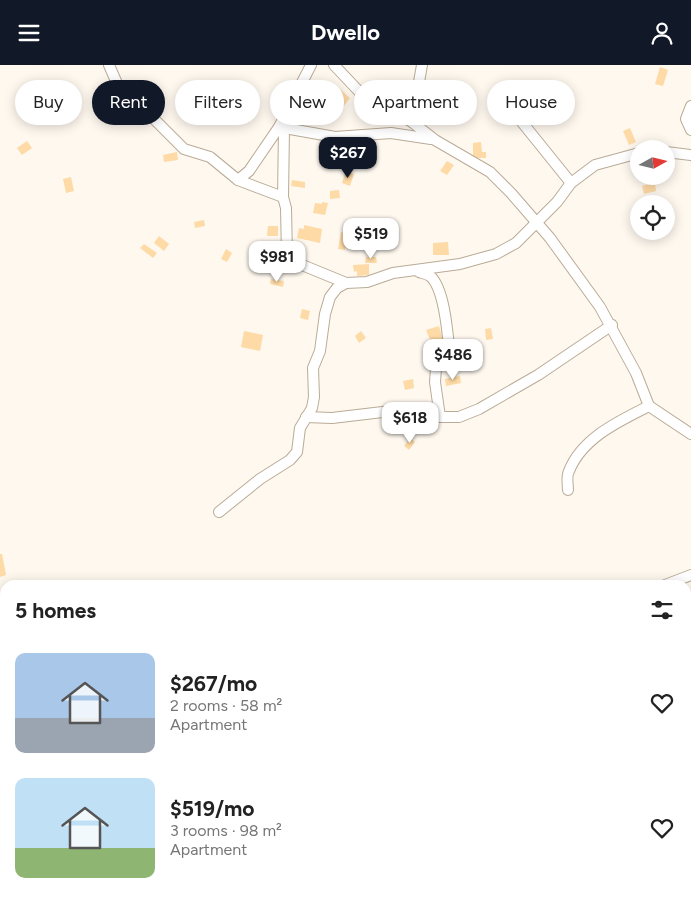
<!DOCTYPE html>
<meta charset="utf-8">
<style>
:root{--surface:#fff;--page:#f6f6f6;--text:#222;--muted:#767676;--accent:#111827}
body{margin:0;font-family:Figtree,sans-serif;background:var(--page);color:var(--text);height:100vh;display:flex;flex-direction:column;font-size:19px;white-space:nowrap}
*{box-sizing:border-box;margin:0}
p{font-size:16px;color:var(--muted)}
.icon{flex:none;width:28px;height:28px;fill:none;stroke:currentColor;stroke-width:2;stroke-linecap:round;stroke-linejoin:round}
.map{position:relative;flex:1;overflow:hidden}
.side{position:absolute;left:0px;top:515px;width:691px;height:320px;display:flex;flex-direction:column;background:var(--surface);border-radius:15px 15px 0 0;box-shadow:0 2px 12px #0003}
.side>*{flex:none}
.banner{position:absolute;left:15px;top:15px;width:661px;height:45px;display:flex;gap:10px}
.needle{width:32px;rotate:82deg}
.tools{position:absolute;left:630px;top:75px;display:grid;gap:10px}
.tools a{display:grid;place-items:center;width:45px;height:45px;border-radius:50%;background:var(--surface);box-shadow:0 2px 12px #0003;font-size:25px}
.price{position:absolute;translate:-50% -42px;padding:0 11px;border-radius:10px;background:#fff;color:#222;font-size:16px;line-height:32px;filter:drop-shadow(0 1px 2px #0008)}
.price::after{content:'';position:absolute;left:50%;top:30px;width:15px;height:11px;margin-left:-8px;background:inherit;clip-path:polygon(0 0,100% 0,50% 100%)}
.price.selected{background:var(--accent);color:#fff}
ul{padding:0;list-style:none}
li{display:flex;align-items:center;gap:15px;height:125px;padding:0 15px}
li span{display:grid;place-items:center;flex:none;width:140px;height:100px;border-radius:10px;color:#555}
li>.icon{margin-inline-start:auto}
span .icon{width:60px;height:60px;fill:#fffc;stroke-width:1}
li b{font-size:21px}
h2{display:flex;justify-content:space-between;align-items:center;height:60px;padding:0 15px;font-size:21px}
.tag{padding:0 18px;border-radius:22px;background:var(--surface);box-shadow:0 2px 12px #0003;font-size:18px;line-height:45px}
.tag.selected{background:var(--accent);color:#fff}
header{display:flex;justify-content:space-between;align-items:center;height:65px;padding:0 15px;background:var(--accent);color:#fff;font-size:22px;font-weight:700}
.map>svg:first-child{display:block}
.building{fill:#fedaa6}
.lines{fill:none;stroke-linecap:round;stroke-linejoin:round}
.minor-casing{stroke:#baab96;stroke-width:12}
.minor{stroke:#fff;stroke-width:10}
</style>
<header><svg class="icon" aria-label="menu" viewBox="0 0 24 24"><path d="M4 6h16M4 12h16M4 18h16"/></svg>Dwello<svg class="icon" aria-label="person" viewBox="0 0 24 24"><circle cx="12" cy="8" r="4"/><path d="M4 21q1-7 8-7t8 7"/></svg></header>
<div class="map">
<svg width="691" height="835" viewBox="0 0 691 835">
<rect width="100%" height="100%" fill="#fef8ef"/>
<g class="building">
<polygon points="660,2 668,5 663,21 655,19"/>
<polygon points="507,19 511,26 503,31 500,26"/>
<polygon points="340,24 350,33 343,42 332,33"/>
<polygon points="401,31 413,35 411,42 399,38"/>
<polygon points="630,63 636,77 629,80 623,66"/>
<polygon points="27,76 32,83 22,90 17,83"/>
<polygon points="481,77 482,87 486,87 486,93 473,93 473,78"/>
<polygon points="345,79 360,80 359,94 348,93 348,86 344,86"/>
<polygon points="177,87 178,95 164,97 163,90"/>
<polygon points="447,96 454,100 447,110 440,106"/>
<polygon points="346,106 354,109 350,121 342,118"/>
<polygon points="71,112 74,126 66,128 63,114"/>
<polygon points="292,115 305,117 305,123 291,121"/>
<polygon points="655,118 656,126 644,129 642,121"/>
<polygon points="339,125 340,133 330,134 330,126"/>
<polygon points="322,137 328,138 325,150 313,148 315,138 322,139"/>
<polygon points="204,155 205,161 195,163 194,157"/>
<polygon points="304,160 322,164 320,178 297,173 299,163 304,164"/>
<polygon points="268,161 278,161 278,171 267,171"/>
<polygon points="341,167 348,169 345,185 338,184"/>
<polygon points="159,171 169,179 164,186 154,178"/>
<polygon points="448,177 449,190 433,190 433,178"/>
<polygon points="144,179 157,188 153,193 140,183"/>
<polygon points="226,184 232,188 227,197 221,194"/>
<polygon points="366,192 376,192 377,198 365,198"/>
<polygon points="369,199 369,210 357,211 357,206 354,207 353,200"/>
<polygon points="271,214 284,216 283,222 270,219"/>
<polygon points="302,244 310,246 308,255 300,253"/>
<polygon points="439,261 446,286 436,289 426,265"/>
<polygon points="491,263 493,274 486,275 485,264"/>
<polygon points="244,266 263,270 260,286 241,282"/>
<polygon points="361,266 366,273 359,278 355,271"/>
<polygon points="460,311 461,318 446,321 445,314"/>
<polygon points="413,314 414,323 405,325 403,316"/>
<polygon points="410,373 415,377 409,385 404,381"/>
<polygon points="0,489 2,489 6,510 0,512"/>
</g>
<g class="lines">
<g class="minor-casing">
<g id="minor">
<polyline points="109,0 119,23 127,33 148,48 184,84 210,92 238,115 283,132"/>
<polyline points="334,0 368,36 393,46 412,57 435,75 490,107 511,128 550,173 600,242 636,308 649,341 691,369"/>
<polyline points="691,41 686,54 691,65"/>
<polyline points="517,51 571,118"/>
<polyline points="412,57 422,0"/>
<polyline points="279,62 335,72 391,68 431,74"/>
<polyline points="284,63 283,132 286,143 287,190 290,195 346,218 367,217 393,208 460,199 496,189 516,178 557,137 571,118 595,100 639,88"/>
<polyline points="666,87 691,90"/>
<polyline points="238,115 249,106 279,62 311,0"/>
<path d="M419,207c3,1 8,2 11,4 15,12 18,62 20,81l-14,11 -1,14 5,35"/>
<polyline points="306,352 332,353 408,344 440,352 459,352 479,344 538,310 612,260"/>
<path d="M568,425c0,-5 -2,-14 1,-19 13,-33 50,-50 80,-65"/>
<polyline points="219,447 260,414 290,395 297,387 300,363 312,343 314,332 313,303 320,286 325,249 330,232 337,223 346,218"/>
<polyline points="665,520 691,510"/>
<polyline points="686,601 691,607"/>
<polyline points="686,758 691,758"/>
</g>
</g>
<use href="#minor" class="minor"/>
</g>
</svg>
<div class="tools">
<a><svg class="needle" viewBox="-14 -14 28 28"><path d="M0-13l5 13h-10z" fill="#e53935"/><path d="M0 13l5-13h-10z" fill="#767676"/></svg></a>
<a><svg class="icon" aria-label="locate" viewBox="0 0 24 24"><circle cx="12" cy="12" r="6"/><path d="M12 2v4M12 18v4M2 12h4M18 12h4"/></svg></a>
</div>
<b class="price selected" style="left:348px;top:114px">$267</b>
<b class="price" style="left:371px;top:195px">$519</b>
<b class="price" style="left:277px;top:218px">$981</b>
<b class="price" style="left:453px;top:316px">$486</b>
<b class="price" style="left:410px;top:379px">$618</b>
<div class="banner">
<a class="tag">Buy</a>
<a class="tag selected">Rent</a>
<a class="tag">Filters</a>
<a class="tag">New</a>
<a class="tag">Apartment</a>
<a class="tag">House</a>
</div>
<section class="side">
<h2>5 homes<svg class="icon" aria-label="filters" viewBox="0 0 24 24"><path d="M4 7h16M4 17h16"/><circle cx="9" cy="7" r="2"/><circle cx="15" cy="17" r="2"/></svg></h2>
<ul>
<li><span style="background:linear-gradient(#a9c7e8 65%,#9aa5b1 0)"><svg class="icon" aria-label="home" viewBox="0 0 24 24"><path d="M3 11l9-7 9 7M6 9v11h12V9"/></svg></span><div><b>$267/mo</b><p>2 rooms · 58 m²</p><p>Apartment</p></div><svg class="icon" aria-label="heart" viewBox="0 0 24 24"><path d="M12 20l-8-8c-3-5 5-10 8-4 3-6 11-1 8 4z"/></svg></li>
<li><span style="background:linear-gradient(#bfe0f5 70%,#8fb573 0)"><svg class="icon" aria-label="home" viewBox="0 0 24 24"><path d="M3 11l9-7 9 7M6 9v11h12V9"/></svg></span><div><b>$519/mo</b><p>3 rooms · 98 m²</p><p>Apartment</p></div><svg class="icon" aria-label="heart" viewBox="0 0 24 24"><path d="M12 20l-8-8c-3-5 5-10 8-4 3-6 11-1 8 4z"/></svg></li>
</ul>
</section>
</div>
